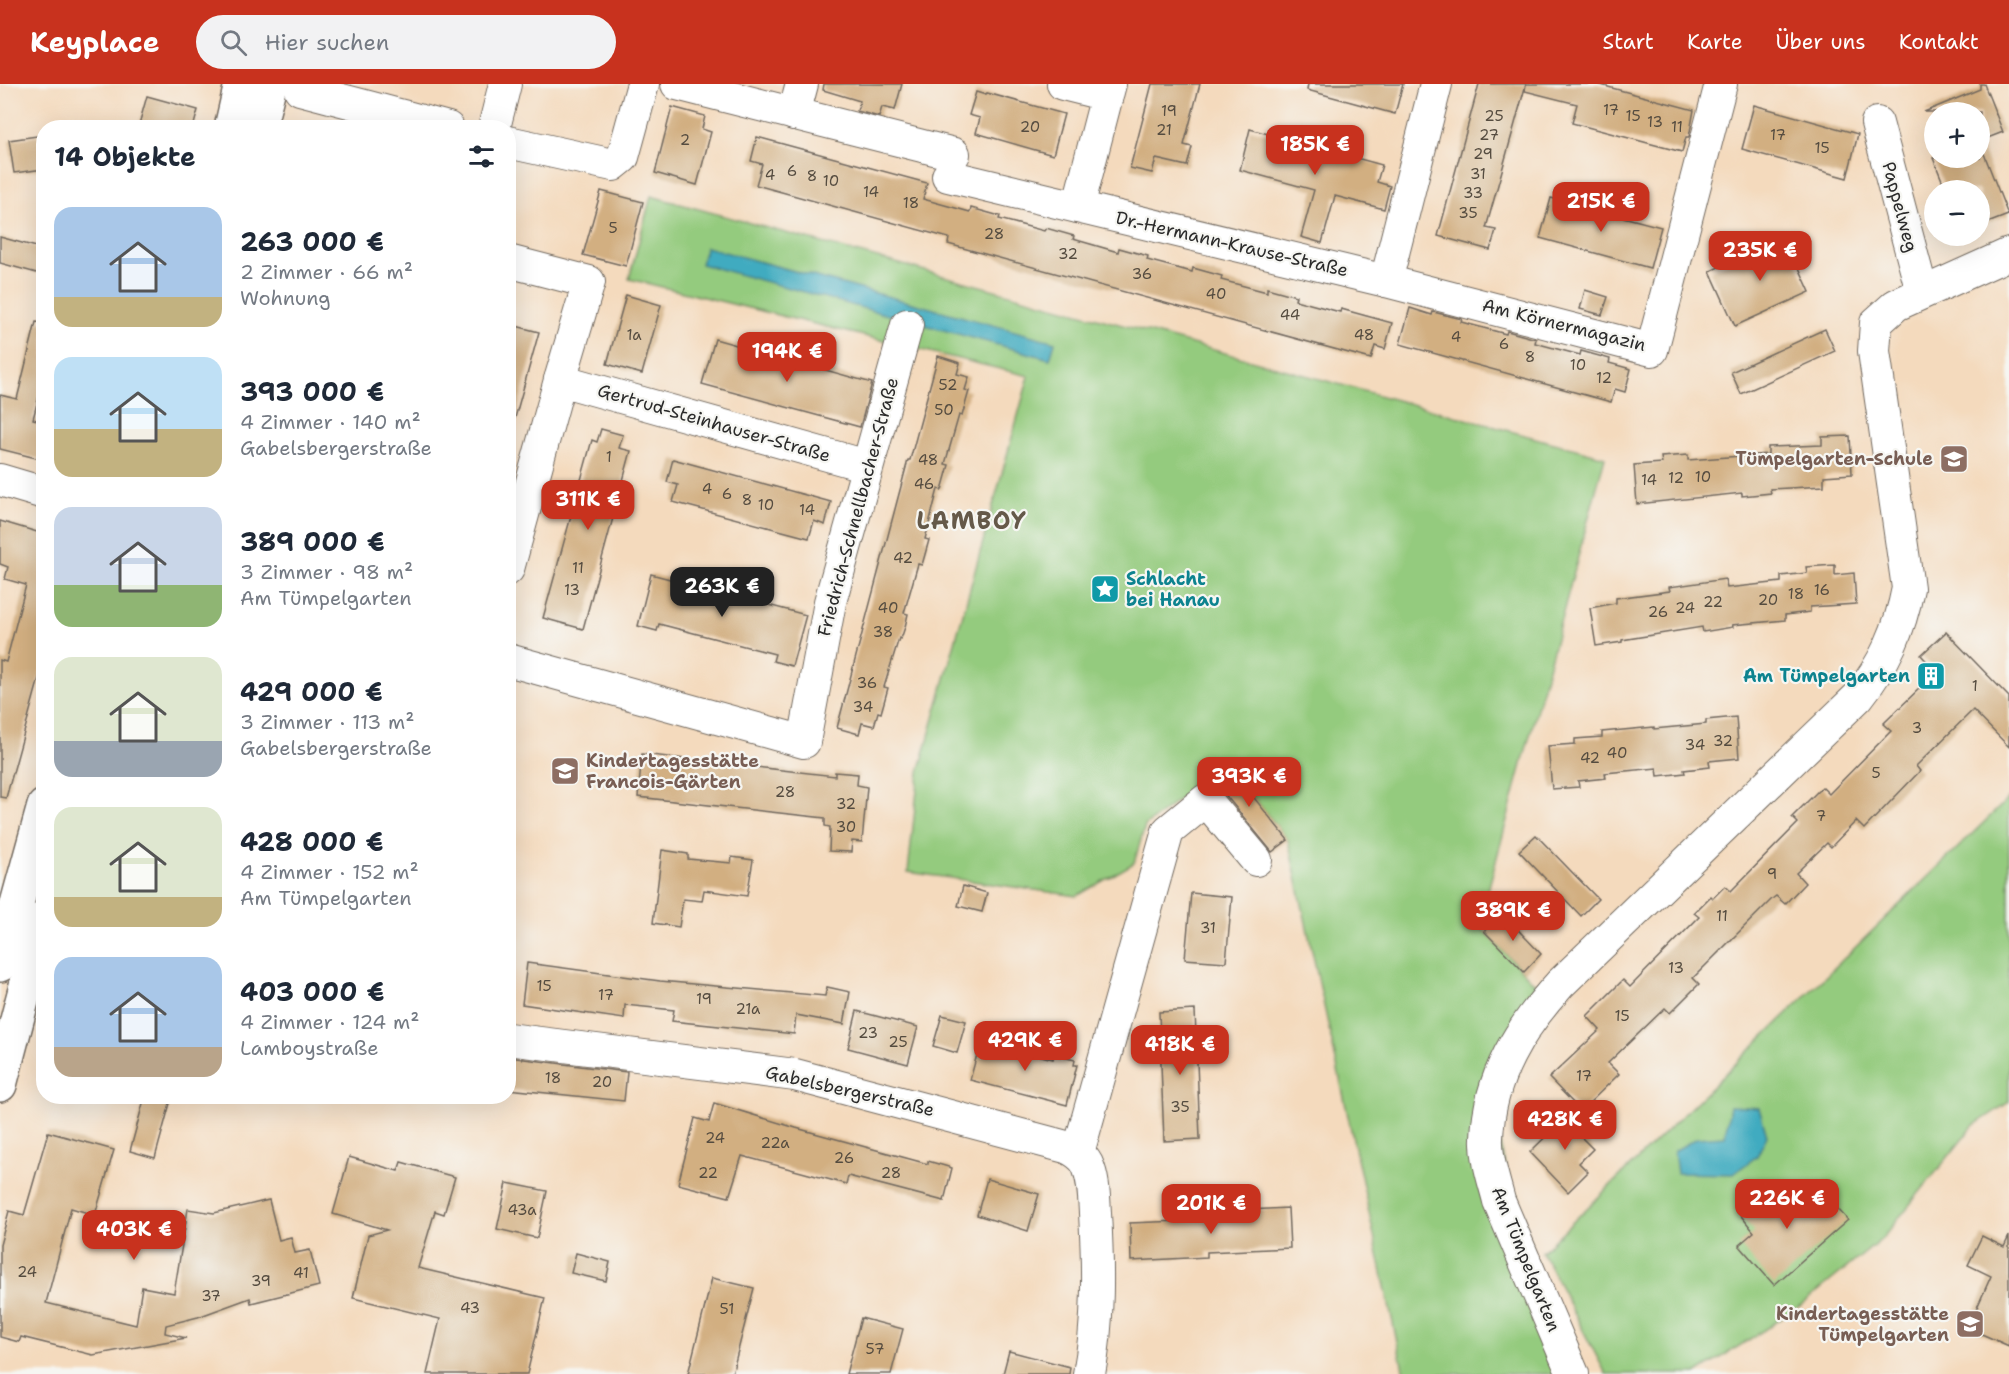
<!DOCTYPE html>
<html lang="de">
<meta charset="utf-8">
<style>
:root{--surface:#fff;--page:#f2f2f3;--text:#1f2937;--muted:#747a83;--accent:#c8321e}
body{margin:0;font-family:"Shantell Sans",sans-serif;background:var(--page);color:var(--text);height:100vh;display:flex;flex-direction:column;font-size:22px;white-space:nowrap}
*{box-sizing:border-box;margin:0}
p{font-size:20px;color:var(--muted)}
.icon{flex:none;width:33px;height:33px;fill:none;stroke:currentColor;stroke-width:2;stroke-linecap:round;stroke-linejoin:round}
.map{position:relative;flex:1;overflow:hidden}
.details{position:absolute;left:36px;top:36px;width:480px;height:984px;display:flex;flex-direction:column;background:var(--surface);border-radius:24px;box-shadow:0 6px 24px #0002}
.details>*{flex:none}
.tools{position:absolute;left:1924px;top:18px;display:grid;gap:12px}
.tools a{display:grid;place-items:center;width:66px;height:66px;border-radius:50%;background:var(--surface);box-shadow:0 6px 24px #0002;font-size:30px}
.price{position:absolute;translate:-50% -51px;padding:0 14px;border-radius:12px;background:var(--accent);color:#fff;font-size:20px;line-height:39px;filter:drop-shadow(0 2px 3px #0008)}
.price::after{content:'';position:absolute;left:50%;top:36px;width:18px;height:14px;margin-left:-9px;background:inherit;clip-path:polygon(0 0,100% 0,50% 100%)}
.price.current{background:#222;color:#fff}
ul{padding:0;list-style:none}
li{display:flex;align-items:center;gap:18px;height:150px;padding:0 18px}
li span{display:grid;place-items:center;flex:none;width:168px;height:120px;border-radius:18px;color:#555}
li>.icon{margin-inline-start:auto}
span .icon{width:72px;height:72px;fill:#fffc;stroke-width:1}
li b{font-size:26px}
h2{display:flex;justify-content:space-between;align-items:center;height:72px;padding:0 18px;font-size:26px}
header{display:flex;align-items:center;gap:36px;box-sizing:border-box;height:84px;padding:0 30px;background:var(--accent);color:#fff}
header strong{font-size:28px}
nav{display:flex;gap:33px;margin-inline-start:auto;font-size:21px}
.search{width:420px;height:54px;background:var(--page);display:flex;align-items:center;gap:15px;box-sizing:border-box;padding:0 21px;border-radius:33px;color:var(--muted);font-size:22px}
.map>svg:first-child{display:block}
.green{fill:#94cb7e;stroke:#607b54;stroke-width:1.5}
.water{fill:#41abc0;stroke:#366b76;stroke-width:1.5}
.building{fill:#d2af81}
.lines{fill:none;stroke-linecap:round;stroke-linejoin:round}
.minor-casing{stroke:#71685e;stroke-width:34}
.major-casing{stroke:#71685e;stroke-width:36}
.minor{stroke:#fff;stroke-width:32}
.major{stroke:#fff;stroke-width:33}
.labels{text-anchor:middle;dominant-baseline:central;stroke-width:4.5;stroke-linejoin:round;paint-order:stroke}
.number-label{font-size:15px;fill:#554c40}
.street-label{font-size:18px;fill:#2b2b2b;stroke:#f6f6f2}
.education-label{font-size:18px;font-weight:bold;fill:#785e54;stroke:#f6f6f2;text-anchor:end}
.culture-label{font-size:18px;font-weight:bold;fill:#0d838f;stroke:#f6f6f2;text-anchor:start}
.district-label{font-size:24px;font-weight:bold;letter-spacing:1.5px;fill:#655949;stroke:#f6f6f2}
</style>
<header>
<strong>Keyplace</strong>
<div class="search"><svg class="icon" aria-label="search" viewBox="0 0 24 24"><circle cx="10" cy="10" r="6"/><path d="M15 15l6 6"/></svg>Hier suchen</div>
<nav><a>Start</a><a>Karte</a><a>Über uns</a><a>Kontakt</a></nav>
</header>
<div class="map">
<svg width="2009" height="1290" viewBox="0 0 2009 1290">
<rect width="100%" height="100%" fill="#f6f6f2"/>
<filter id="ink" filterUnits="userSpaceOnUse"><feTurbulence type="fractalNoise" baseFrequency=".0167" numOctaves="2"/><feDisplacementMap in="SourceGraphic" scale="12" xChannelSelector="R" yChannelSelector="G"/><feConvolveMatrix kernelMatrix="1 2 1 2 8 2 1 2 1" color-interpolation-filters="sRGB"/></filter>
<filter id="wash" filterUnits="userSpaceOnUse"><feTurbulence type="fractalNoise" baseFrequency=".008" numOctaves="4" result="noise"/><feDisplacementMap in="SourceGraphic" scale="24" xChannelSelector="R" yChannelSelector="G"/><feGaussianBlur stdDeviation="1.35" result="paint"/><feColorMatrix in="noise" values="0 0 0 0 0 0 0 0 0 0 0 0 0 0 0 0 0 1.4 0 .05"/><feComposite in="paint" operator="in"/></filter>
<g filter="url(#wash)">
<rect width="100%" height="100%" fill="#f4dabd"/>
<g class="green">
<polygon points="651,112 1605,373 1480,836 1484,847 1541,906 1485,999 1556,1290 1404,1290 1288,756 1226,679 1145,742 1134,779 1077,812 908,788 919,688 1029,292 629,195"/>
<polygon points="2009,714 2009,1018 1973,1042 1882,1155 1795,1226 1696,1290 1606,1290 1542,1168"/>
</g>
<g class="water">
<polygon points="706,163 1055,258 1050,275 701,180"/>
<polygon points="1730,1022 1759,1024 1767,1052 1757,1072 1733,1090 1677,1089 1674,1067 1697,1054 1725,1052"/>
</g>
<g id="blocks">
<g class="building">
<polygon points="824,0 902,0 895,26 882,23 879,33 857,27 860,17 823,6"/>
<polygon points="1152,0 1200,0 1184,61 1192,63 1187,82 1156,75 1152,89 1130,84"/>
<polygon points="1308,0 1403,0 1395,30 1307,6"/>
<polygon points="1479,0 1526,0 1486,144 1496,146 1490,166 1438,152"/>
<polygon points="1526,0 1597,0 1694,26 1689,53 1686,53 1682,68 1572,39 1577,20 1525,7"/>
<polygon points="1980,0 1984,0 2003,48 1980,57 1980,28 1924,28 1980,5"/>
<polygon points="976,8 986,11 987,9 1064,30 1053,71 976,49 980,34 969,31"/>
<polygon points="147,12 198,26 193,44 138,44"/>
<polygon points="1754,21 1858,50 1847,94 1742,65"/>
<polygon points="672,23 705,32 702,45 711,48 697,101 655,89"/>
<polygon points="1250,45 1382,81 1377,98 1390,102 1384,125 1335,112 1322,159 1301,153 1314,106 1240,86"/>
<polygon points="44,51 44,85 14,89 9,56"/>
<polygon points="757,53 927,99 923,115 970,128 971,124 1000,132 999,135 1022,141 1044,147 1046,144 1074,152 1073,155 1118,168 1119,164 1148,172 1147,176 1192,188 1193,184 1222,192 1221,196 1267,208 1267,204 1296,212 1295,216 1340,228 1341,225 1392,239 1385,265 1375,262 1371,275 948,160 949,154 756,101 762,80 751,77"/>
<polygon points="1981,62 2008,131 1980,142 1980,106 1946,106 1933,74 1980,74"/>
<polygon points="601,107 643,118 626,182 583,171"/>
<polygon points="1551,114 1661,143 1650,184 1540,154"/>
<polygon points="0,153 44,165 44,191 0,179"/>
<polygon points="1785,153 1810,208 1735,242 1710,187"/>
<polygon points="1585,206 1608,213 1602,231 1580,225"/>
<polygon points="626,211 661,221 642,290 607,280"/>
<polygon points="1410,224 1432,231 1433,228 1462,235 1461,238 1506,250 1507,247 1536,255 1535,259 1580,271 1581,267 1610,275 1609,279 1631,285 1625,308 1615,305 1611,318 1400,260"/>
<polygon points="36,238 44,239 44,292 33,335 44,338 44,376 0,365 0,311 17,315"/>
<polygon points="508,240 539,248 515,334 508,333"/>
<polygon points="1825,245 1835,267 1741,310 1731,288"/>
<polygon points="715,255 872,299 860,343 702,300"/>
<polygon points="938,272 960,279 957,290 969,293 965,306 969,307 962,332 959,331 945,380 949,381 942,406 938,405 925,455 929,456 922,481 918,480 904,529 908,530 905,543 901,555 899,554 884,603 888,604 881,629 878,628 874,642 862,639 859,650 837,644 908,376 910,376"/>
<polygon points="601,345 623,351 619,364 631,367 583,545 543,534 592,356 597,358"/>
<polygon points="1850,352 1852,390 1824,392 1824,402 1770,405 1771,409 1742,412 1742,409 1637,420 1634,381 1662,379 1661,373 1688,371 1688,376 1768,370 1768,363 1822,361 1822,353"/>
<polygon points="673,375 831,418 825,441 814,437 809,454 673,418 678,401 667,398"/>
<polygon points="0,437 44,450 44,576 6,714 0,713 0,576 6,578 26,501 5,495 8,483 0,480"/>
<polygon points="1835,481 1835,491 1854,489 1856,520 1810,523 1810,528 1785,531 1785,536 1732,541 1733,543 1703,548 1702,543 1622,556 1622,558 1596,562 1590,524 1616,519 1616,514 1670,507 1669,503 1725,495 1727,504 1781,498 1781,492 1807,489 1806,483"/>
<polygon points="651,490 806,531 792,582 773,577 775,570 736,560 659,540 657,547 638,542"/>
<polygon points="1946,548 2009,613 2009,663 1973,626 1916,682 1920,687 1864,745 1856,737 1831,763 1827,759 1796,789 1805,799 1785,820 1776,812 1772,815 1693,894 1699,900 1670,929 1665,924 1608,979 1619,990 1581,1027 1549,994 1600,946 1587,932 1623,896 1630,903 1699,833 1694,829 1711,812 1713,814 1725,802 1731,807 1798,739 1792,733 1822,703 1829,710 1891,647 1883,640 1926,598 1921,593 1932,583 1921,571"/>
<polygon points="1736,633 1739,674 1709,677 1710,683 1684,686 1685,689 1658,692 1657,684 1605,689 1606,694 1578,697 1579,703 1552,705 1548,662 1575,660 1575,655 1602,653 1602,648 1654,643 1654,645 1706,640 1706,636"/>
<polygon points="642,670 835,692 835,688 858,690 857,701 867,703 862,758 852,757 851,768 829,767 830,743 825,742 825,734 638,713"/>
<polygon points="1226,679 1288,756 1272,768 1210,692"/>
<polygon points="1536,751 1598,815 1581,832 1519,767"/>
<polygon points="662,766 688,770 688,775 731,779 732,773 753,776 747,812 704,806 702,817 683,815 679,843 653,839"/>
<polygon points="963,802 987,809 982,828 958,822"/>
<polygon points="1191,809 1232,813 1226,878 1185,875"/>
<polygon points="1502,829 1541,870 1524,888 1484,847"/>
<polygon points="527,879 660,897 825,912 827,903 850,908 844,940 796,931 794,950 672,937 674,926 625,921 624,935 522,920"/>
<polygon points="1195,926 1200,1055 1164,1057 1159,928"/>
<polygon points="857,927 918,943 908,980 848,964"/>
<polygon points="942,931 966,937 957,969 933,962"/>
<polygon points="981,956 1053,975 1054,971 1075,976 1074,981 1077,981 1067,1021 970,996"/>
<polygon points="508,973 627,988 624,1017 508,1005"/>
<polygon points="145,1012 172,1012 155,1074 130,1067"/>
<polygon points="714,1019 796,1044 928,1080 928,1077 952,1084 944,1117 848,1092 846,1100 742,1072 729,1113 678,1100 695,1034 709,1038"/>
<polygon points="1572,1027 1590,1044 1581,1053 1593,1065 1579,1079 1588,1088 1568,1108 1530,1068"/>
<polygon points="48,1048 114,1066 95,1131 71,1124 46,1219 136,1241 142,1203 174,1209 188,1125 214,1129 269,1116 279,1156 291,1153 295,1169 310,1166 319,1202 251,1219 250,1214 198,1233 166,1241 165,1249 186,1254 93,1271 21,1253 19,1258 0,1253 0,1161 9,1127 24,1131"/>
<polygon points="349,1073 398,1087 401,1078 455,1093 444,1130 435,1127 418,1184 545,1214 527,1290 427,1290 440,1235 353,1214 368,1151 387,1146 333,1130"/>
<polygon points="987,1095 1039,1110 1028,1147 977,1131"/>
<polygon points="507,1099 547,1107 537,1154 497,1145"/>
<polygon points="1806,1103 1819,1118 1826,1112 1848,1136 1774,1201 1739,1161 1754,1148 1738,1128 1767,1104 1774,1113 1779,1108 1788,1119"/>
<polygon points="1288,1124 1290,1164 1207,1168 1207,1173 1131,1177 1130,1139 1205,1136 1205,1128"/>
<polygon points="1982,1152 2004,1163 2009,1152 2009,1262 1968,1244 1991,1192 1968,1181"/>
<polygon points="576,1169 610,1178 606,1197 571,1189"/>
<polygon points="712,1194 754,1204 732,1290 688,1290"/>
<polygon points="861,1234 903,1245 891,1290 846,1290"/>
<polygon points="1009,1267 1070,1283 1069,1290 1003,1290"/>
</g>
</g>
</g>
<g filter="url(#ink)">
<use href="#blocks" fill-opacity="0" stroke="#71685e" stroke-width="1.5"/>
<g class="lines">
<g class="minor-casing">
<g id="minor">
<polyline points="677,0 954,70"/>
<polyline points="1063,0 1107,11"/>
<polyline points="300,5 448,44"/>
<polyline points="794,30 802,0"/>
<polyline points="1877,39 1922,208"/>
<polyline points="494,44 505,0"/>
<polyline points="508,58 613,81 623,73 643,0"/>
<polyline points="948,92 1386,197 1652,266 1721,0"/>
<polyline points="1078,123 1110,0"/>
<polyline points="508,177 589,198 560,296 508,485"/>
<polyline points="1386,197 1436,0"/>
<polyline points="560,296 867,382"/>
<polyline points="0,396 44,409"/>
<polyline points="508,576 804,658 830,518 907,241"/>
<path d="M508,955l287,36 271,72c9,4 16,8 21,17 7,15 7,33 8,49 3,53 4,109 -6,161"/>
<polyline points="1078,1069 1168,747 1206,716 1256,776"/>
<path d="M1573,1290l-74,-173c-5,-20 -13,-42 -12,-63 2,-61 33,-110 73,-154l298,-287c27,-34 42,-67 50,-109l-34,-237 2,-28 20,-18 113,-51"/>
</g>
</g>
<g class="major-casing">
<g id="major">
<polyline points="231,44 241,0"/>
<polyline points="259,44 270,0"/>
<polyline points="0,881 44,722"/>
<polyline points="0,1001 44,833"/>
</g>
</g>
<use href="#minor" class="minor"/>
<use href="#major" class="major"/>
</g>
</g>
<defs>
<g id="school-square" transform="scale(1.5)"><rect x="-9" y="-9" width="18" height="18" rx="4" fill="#8d6e63" stroke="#f6f6f2"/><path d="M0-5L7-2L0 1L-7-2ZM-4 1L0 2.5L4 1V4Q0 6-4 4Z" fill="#fff"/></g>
<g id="sight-square" transform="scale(1.5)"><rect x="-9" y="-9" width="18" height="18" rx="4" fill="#0f9aa8" stroke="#f6f6f2"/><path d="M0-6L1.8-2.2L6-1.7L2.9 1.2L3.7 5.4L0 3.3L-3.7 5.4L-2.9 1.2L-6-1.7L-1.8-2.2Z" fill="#fff"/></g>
<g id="building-square" transform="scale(1.5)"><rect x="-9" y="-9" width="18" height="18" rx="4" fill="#0f9aa8" stroke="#f6f6f2"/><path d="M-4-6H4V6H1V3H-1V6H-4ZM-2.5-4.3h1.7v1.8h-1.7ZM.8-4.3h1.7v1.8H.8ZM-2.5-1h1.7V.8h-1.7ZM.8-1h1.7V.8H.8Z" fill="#fff"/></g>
</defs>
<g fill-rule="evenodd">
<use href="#school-square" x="1954" y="375"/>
<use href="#sight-square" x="1105" y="505"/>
<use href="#building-square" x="1931" y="592"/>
<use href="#school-square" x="565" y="687"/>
<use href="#school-square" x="1970" y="1240"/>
</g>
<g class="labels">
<g class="number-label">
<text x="1611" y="26">17</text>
<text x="1169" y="27">19</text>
<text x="1494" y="32">25</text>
<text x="1633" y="32">15</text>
<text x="1655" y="38">13</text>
<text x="1030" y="43">20</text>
<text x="1677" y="43">11</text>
<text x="1164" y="46">21</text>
<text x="1489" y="51">27</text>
<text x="1778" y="51">17</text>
<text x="685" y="56">2</text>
<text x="1822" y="64">15</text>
<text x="1483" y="70">29</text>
<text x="792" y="87">6</text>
<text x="1478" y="90">31</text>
<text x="770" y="91">4</text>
<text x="812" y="92">8</text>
<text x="831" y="97">10</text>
<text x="871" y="108">14</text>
<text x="1473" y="109">33</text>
<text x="911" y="119">18</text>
<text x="1468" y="129">35</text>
<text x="613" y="144">5</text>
<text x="994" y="150">28</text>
<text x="1068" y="170">32</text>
<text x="1142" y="190">36</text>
<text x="1216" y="210">40</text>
<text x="1290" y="231">44</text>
<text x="634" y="251">1a</text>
<text x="1364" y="251">48</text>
<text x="1456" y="253">4</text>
<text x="1504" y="260">6</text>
<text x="1530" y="273">8</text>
<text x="1578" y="281">10</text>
<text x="1604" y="294">12</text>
<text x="948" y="301">52</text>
<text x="944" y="326">50</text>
<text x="609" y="373">1</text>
<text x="928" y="376">48</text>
<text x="1703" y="393">10</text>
<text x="1676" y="394">12</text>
<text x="1649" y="396">14</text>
<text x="924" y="400">46</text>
<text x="707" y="405">4</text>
<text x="727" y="410">6</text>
<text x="747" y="416">8</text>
<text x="766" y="421">10</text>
<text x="807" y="426">14</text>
<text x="903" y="474">42</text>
<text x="578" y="484">11</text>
<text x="572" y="506">13</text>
<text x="1822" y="506">16</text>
<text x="1796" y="510">18</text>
<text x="1768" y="516">20</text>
<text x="1713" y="518">22</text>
<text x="888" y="524">40</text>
<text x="1685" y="524">24</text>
<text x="1658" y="528">26</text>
<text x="883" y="548">38</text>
<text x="867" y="599">36</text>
<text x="1975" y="602">1</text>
<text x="863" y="623">34</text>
<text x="1917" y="644">3</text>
<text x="1723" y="657">32</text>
<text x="1695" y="661">34</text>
<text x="1617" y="669">40</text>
<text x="1590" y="674">42</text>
<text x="1876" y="689">5</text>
<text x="785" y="708">28</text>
<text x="846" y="720">32</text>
<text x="1821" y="732">7</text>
<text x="846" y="743">30</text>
<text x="1772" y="790">9</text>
<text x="1722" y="832">11</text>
<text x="1208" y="844">31</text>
<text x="1676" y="884">13</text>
<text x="544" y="902">15</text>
<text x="606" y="911">17</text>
<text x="704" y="915">19</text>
<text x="748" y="925">21a</text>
<text x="1622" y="932">15</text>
<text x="868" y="949">23</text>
<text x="898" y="958">25</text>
<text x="1584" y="992">17</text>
<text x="553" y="994">18</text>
<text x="602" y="998">20</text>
<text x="1180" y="1023">35</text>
<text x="715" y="1054">24</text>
<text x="775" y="1059">22a</text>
<text x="844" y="1074">26</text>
<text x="708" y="1089">22</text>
<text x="891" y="1089">28</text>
<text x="522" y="1126">43a</text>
<text x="27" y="1188">24</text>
<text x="301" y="1189">41</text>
<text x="261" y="1197">39</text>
<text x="211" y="1212">37</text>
<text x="470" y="1224">43</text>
<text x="727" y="1225">51</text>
<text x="875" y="1265">57</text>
</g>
<g class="street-label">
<text transform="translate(1900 123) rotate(75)">Pappelweg</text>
<text transform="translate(1232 160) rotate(13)">Dr.-Hermann-Krause-Straße</text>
<text transform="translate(1564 241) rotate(14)">Am Körnermagazin</text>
<text transform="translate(714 339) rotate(16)">Gertrud-Steinhauser-Straße</text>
<text transform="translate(858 423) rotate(-75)">Friedrich-Schnellbacher-Straße</text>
<text transform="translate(850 1007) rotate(13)">Gabelsbergerstraße</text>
<text transform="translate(1526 1175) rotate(68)">Am Tümpelgarten</text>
</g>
<g class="education-label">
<text x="1933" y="375">Tümpelgarten-Schule</text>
<text x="586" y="677" text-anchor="start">Kindertagesstätte<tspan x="586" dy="21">Francois-Gärten</tspan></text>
<text x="1949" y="1230">Kindertagesstätte<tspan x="1949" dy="21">Tümpelgarten</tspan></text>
</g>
<g class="culture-label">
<text x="1126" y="495">Schlacht<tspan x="1126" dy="21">bei Hanau</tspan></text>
<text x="1910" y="592" text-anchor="end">Am Tümpelgarten</text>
</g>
<g class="district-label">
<text x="972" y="437">LAMBOY</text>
</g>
</g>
</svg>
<div class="tools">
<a>+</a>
<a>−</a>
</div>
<b class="price" style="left:1315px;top:92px">185K €</b>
<b class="price" style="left:1601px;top:149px">215K €</b>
<b class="price" style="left:1760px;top:198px">235K €</b>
<b class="price" style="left:787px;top:299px">194K €</b>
<b class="price" style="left:588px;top:447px">311K €</b>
<b class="price current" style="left:722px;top:534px">263K €</b>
<b class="price" style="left:1249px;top:724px">393K €</b>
<b class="price" style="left:1513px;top:858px">389K €</b>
<b class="price" style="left:1025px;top:988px">429K €</b>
<b class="price" style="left:1180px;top:992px">418K €</b>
<b class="price" style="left:1565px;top:1067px">428K €</b>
<b class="price" style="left:1787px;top:1146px">226K €</b>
<b class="price" style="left:1211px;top:1151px">201K €</b>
<b class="price" style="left:134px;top:1177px">403K €</b>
<section class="details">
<h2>14 Objekte<svg class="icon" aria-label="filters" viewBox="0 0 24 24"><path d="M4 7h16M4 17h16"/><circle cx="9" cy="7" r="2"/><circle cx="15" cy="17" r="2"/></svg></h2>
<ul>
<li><span style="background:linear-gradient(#a9c7e8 75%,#c2b280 0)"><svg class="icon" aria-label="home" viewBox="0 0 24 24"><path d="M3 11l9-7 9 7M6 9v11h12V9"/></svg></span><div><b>263 000 €</b><p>2 Zimmer · 66 m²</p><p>Wohnung</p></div></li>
<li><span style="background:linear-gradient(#bfe0f5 60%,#c2b280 0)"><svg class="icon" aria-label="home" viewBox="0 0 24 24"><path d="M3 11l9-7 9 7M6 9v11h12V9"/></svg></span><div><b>393 000 €</b><p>4 Zimmer · 140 m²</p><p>Gabelsbergerstraße</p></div></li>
<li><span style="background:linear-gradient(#c9d6e8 65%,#8fb573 0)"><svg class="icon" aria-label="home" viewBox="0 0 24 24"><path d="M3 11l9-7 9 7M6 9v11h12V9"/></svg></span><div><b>389 000 €</b><p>3 Zimmer · 98 m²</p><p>Am Tümpelgarten</p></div></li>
<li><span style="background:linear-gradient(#dfe7d0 70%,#9aa5b1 0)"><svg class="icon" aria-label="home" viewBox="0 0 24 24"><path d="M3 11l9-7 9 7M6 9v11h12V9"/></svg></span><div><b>429 000 €</b><p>3 Zimmer · 113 m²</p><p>Gabelsbergerstraße</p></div></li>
<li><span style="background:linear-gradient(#dfe7d0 75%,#c2b280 0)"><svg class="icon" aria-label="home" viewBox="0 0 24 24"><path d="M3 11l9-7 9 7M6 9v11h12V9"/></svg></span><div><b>428 000 €</b><p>4 Zimmer · 152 m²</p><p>Am Tümpelgarten</p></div></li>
<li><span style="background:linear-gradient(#a9c7e8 75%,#b9a48a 0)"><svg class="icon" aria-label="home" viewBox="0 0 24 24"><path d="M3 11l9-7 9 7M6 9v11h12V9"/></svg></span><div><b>403 000 €</b><p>4 Zimmer · 124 m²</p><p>Lamboystraße</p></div></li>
</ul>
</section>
</div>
